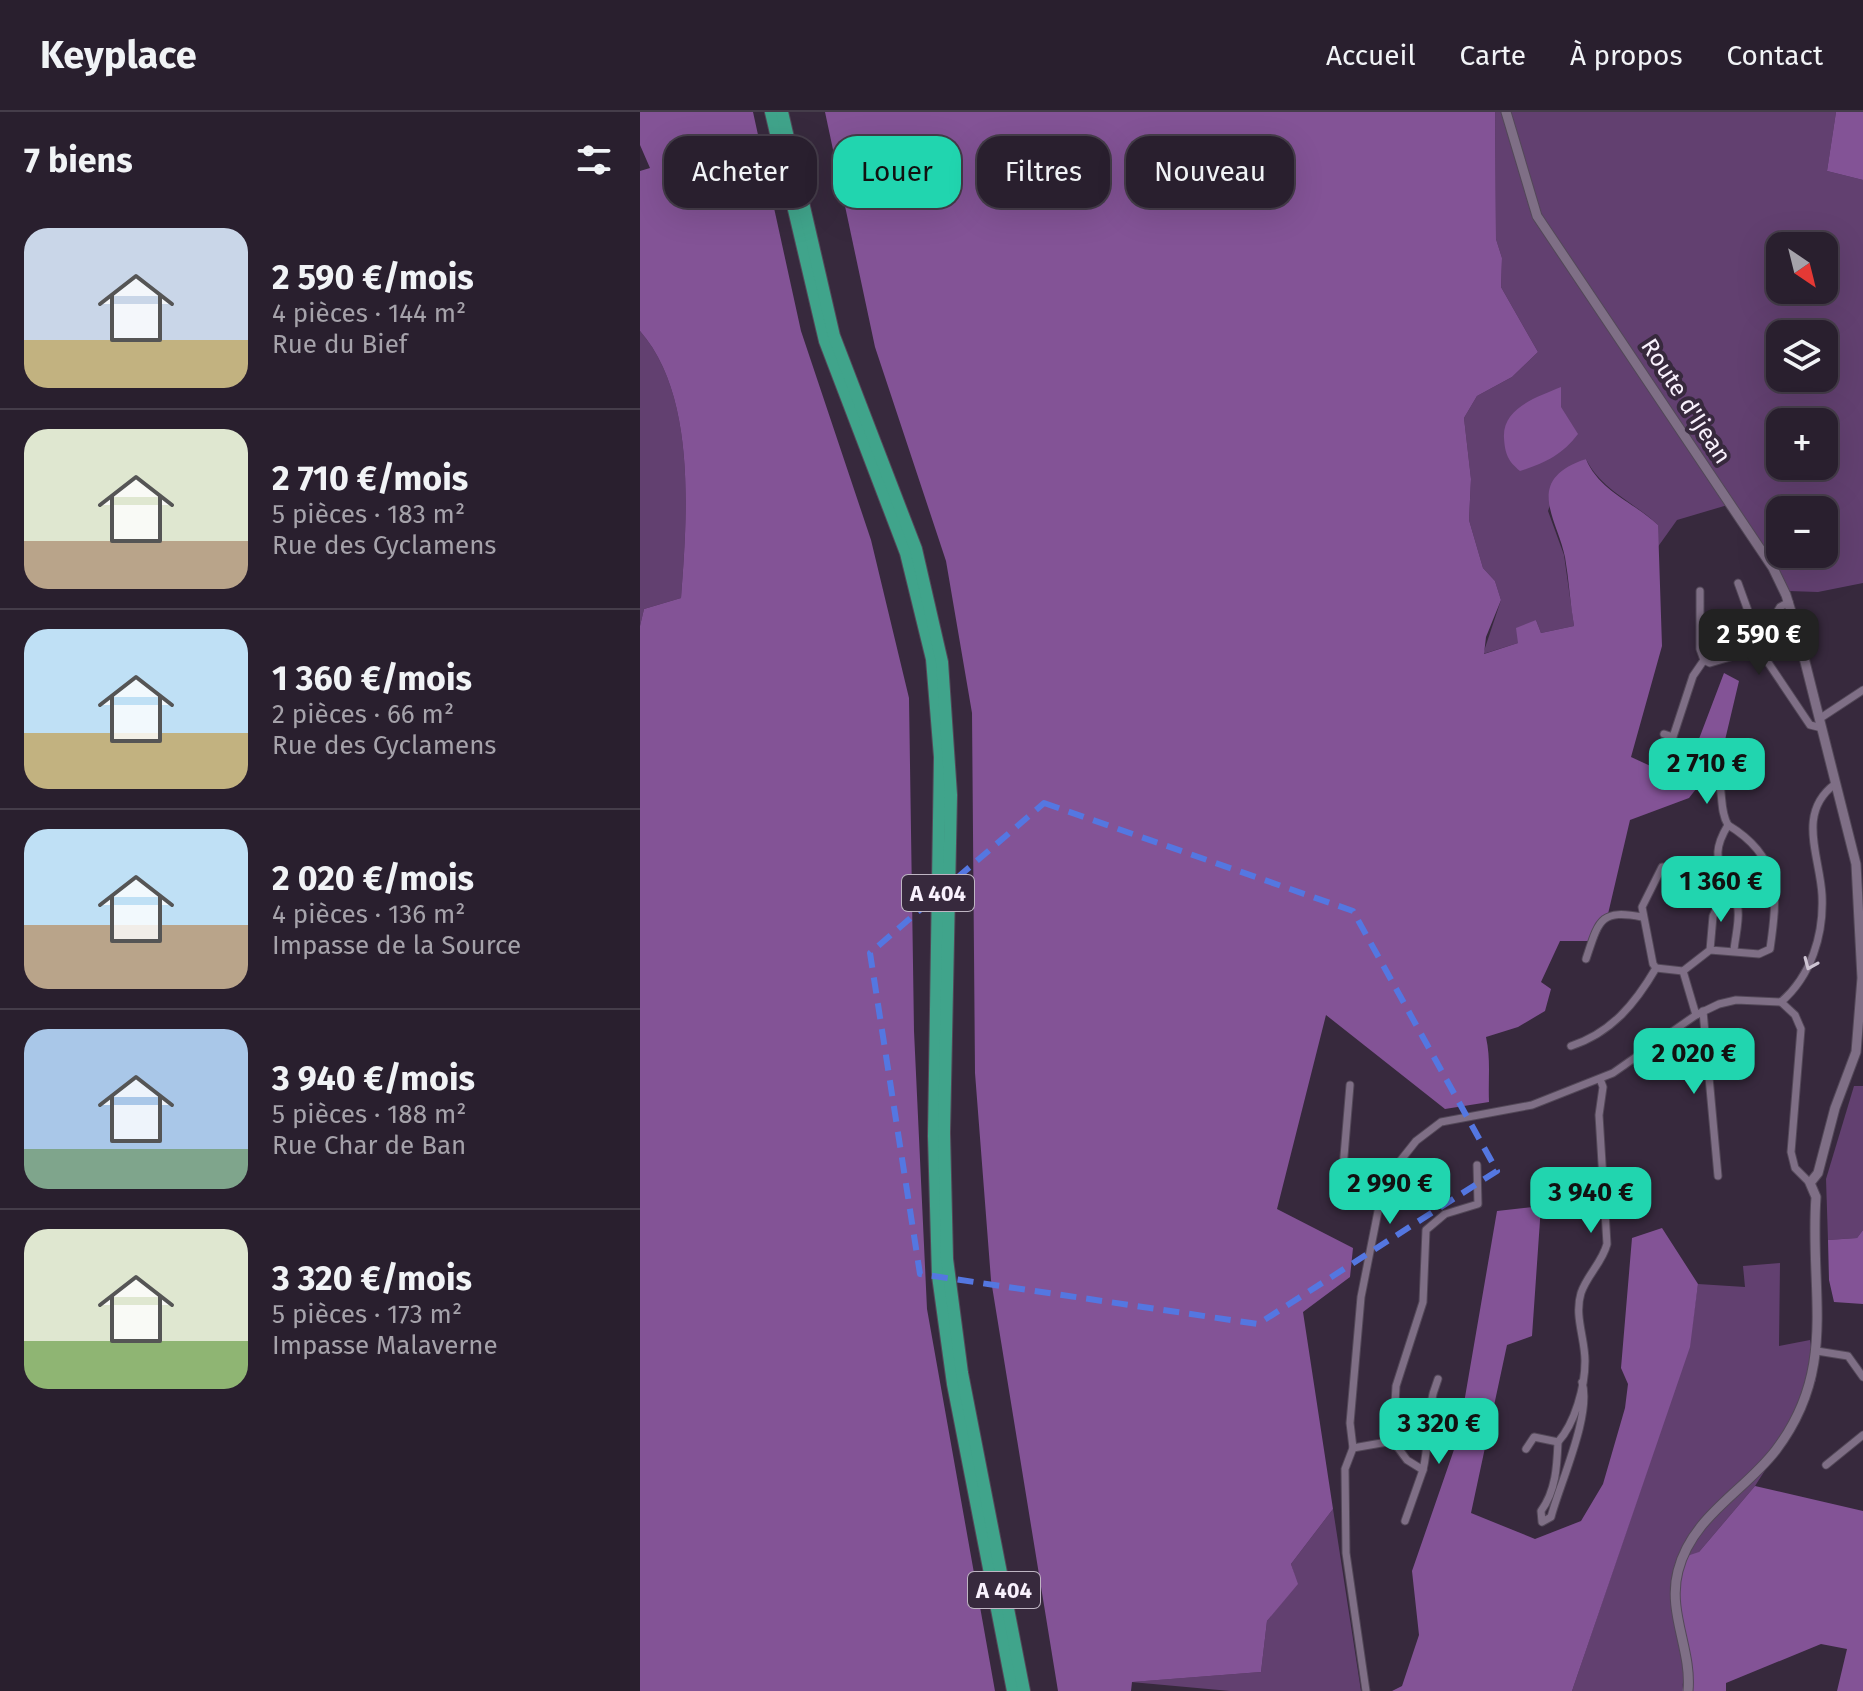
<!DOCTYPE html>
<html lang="fr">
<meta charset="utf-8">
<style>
:root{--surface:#291f2e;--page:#352c3a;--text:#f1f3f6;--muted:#a5a2aa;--line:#453d4a;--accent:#21d5af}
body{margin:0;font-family:"Fira Sans",sans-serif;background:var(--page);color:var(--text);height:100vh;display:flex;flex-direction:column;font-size:30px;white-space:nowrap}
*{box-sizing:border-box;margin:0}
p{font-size:26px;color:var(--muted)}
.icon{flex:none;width:44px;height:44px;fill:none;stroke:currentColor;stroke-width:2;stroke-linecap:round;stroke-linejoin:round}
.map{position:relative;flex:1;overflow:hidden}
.panel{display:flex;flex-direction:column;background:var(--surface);width:640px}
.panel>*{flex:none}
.top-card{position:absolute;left:24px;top:24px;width:760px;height:72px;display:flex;gap:16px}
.needle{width:52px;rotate:145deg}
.tools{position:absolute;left:1126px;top:120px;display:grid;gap:16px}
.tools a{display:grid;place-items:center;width:72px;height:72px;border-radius:16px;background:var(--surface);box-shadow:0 8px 32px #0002,0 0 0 2px var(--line);font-size:40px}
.price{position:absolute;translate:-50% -68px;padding:0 18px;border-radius:16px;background:var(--accent);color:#111;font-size:26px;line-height:52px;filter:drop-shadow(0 2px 4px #0008)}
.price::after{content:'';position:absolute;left:50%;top:48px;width:24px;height:18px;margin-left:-12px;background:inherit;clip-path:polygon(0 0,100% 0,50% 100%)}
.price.current{background:#222;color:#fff}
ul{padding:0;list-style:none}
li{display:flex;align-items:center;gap:24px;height:200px;padding:0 24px}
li+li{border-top:2px solid var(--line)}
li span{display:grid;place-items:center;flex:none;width:224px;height:160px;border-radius:24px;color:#555}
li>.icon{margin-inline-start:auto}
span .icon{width:96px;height:96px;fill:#fffc;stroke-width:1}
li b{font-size:34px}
h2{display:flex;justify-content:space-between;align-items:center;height:96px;padding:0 24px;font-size:34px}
.tag{padding:0 28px;border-radius:24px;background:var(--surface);box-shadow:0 8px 32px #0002,0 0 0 2px var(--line);font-size:28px;line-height:72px}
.tag.current{background:var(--accent);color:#111}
header{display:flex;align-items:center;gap:48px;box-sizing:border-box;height:112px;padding:0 40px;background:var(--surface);border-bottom:2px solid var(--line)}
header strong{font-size:38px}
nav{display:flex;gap:44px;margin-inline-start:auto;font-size:28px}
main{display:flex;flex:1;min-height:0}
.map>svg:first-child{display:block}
.green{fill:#624070;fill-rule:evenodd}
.forest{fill:#835396}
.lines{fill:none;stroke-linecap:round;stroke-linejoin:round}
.minor-casing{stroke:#534858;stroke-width:9}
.tertiary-casing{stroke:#534858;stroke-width:11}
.motorway-casing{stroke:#534858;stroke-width:14}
.minor{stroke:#7f6f86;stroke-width:7}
.tertiary{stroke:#7f6f86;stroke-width:9}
.motorway{stroke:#40a48b;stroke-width:12}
.oneway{stroke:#cec4d3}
.marked{fill:none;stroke:#5477e1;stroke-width:6;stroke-dasharray:16 10;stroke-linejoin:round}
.labels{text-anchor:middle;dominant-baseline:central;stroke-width:8;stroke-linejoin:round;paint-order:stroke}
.shield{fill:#37293d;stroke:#bfb5c3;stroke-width:2}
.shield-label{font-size:22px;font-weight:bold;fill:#f9f1fd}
.street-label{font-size:24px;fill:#f9f1fd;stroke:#37293d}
</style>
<header>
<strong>Keyplace</strong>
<nav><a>Accueil</a><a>Carte</a><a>À propos</a><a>Contact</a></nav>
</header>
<main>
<section class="panel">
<h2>7 biens<svg class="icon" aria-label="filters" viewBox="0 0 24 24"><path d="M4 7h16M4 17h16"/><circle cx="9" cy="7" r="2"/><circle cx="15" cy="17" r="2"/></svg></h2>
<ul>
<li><span style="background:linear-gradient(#c9d6e8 70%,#c2b280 0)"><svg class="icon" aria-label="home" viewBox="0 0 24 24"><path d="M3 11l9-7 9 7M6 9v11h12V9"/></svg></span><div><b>2 590 €/mois</b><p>4 pièces · 144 m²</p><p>Rue du Bief</p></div></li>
<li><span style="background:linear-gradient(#dfe7d0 70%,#b9a48a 0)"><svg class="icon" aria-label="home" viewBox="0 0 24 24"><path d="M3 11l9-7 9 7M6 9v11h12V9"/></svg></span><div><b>2 710 €/mois</b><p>5 pièces · 183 m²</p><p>Rue des Cyclamens</p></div></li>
<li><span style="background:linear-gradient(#bfe0f5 65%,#c2b280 0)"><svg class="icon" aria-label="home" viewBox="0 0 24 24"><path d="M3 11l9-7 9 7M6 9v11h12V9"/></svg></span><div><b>1 360 €/mois</b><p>2 pièces · 66 m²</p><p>Rue des Cyclamens</p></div></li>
<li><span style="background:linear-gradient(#bfe0f5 60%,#b9a48a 0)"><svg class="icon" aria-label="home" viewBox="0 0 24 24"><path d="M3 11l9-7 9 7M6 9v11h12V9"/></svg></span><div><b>2 020 €/mois</b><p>4 pièces · 136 m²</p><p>Impasse de la Source</p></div></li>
<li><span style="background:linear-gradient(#a9c7e8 75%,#7fa58c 0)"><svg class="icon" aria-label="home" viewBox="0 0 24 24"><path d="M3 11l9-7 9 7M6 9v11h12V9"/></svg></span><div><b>3 940 €/mois</b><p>5 pièces · 188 m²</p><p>Rue Char de Ban</p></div></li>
<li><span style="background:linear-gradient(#dfe7d0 70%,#8fb573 0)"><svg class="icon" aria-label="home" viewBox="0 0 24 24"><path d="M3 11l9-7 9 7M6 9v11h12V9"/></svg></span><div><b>3 320 €/mois</b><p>5 pièces · 173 m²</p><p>Impasse Malaverne</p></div></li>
</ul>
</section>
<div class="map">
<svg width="1223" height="1579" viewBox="0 0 1223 1579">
<rect width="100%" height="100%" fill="#37293d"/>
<g class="green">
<path d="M855,0h341l-9,59 36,9v403l-45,9 -30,-1 -57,-87 -54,16 -20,28 1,-23c-24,-23 -57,-35 -72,-66l-25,14 -13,38 16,44 10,71 -33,7 -5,-13 -18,23 -35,11 18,-54 -6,-19 -12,-13 -14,-48 2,-41 -7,-61 13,-22 35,-19 26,-25 -37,-65 1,-29 -6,-19zM1140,134h44v44h-44zM1140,222h44v44h-44zM1140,310h44v44h-44zM1140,398h44v44h-44z"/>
<path d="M0,219c57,65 47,186 41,267l-37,11 -4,17z"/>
<polygon points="1214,974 1223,974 1223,1118 1217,1126 1188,1128 1186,1067"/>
<polygon points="1140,1151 1139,1234 1170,1228 1176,1268 1162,1300 1115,1374 1059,1440 1042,1579 932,1579 1049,1235 1058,1172 1105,1175 1103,1154"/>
<polygon points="693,1397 721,1579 590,1579 491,1570 621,1560 627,1509 657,1472 651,1452"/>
</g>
<g class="forest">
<path d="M0,0h113l48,219 70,209 38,158 5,333 13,278 68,382h-355v-1065l4,-17 37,-11c6,-81 16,-202 -41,-267v-160l10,-3 -10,-23z"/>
<path d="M185,0h670l1,127 6,19 -1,29 37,65 -26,25 -35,19 -13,22 7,61 -2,41 14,48 12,13 6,19 -15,37 -2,17 34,-11 -2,-15 20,-8 5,13 33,-7c-4,-23 -5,-46 -9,-69 -8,-39 -42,-77 21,-98 13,32 49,44 72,66l4,121 -31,111 52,24 41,-108 15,8 -18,76 -32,41 -59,22 -22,94 -12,27h-36l-19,41 10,7 -6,22 -27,16 -32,10c5,23 2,41 3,65l-44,7 -119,-94 -49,194 76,39 -3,29 -47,35 30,197 -42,55 7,20 -31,37 -6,51 -129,10 -1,9h-73l-67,-411 -16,-207 -3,-360 -26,-152 -71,-214z"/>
<polygon points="1196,0 1223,0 1223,68 1187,59"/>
<path d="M921,275v20l17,27c-16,21 -33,29 -58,37 -12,-10 -15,-17 -16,-33 -2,-30 33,-41 57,-51z"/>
<polygon points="901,1094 892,1224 867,1233 831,1401 895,1427 941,1409 963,1372 985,1296 988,1272 981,1256 992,1126 1022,1116 1058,1172 1050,1235 932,1579 752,1579 762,1574 779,1523 772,1459 818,1326 857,1099"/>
<polygon points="1223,1118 1223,1192 1194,1190 1189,1168 1188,1128 1217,1126"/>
<polygon points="1115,1374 1223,1399 1223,1579 1197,1579 1207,1537 1181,1532 1086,1571 1086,1579 1042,1579 1047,1546 1032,1470 1047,1444 1059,1440"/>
</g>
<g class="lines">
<g class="minor-casing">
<g id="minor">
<polyline points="1098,471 1125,546 1170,613 1182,616"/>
<polyline points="1060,479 1060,537 1064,548"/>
<polyline points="1179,607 1223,578"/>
<polyline points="1024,622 1033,625 1053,564 1064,548 1070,551 1114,538 1140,495 1149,490"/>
<path d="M1075,659c10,17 3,37 13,54"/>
<path d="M1086,777c20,13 10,40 8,61"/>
<path d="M1070,838l49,4 11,-5c8,-55 11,-92 -42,-124 -17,28 -9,36 -2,64l-13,27 -3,34 -27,21 -27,-3 -3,-4 -11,-57 20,-40 26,1 27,-7"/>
<path d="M946,847c13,-39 14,-50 56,-42"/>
<polyline points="1043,859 1056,903"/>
<path d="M1141,890c30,-26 43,-67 41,-107 -2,-39 -26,-82 13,-111"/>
<polyline points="1141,890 1155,903 1161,917 1151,1040 1155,1056 1170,1071"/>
<polyline points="1063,899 1078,1064"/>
<path d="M931,934c40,-13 64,-42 85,-78"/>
<polyline points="710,973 703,1056 710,1061 748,1067"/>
<polyline points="1177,1239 1208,1244 1223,1265"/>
<path d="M942,1270c10,32 -22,101 -31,135l-9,5 -1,-11c15,-20 16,-46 17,-69 17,-19 27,-55 27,-81 0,-23 -11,-45 -4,-68 6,-18 21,-30 26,-49l-8,-129 4,-28 -3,-8"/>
<path d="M753,1329l14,19 16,10c8,-34 1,-56 15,-91"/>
<polyline points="713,1336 753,1329 756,1274 783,1190 786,1118 805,1102 838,1092 837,1053"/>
<polyline points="886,1337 894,1325 918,1330"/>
<polyline points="1186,1353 1223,1323"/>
<polyline points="765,1409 783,1358"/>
<polyline points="726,1579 706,1441 705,1357 713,1336 710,1311 721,1185 741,1084 753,1058 776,1029 801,1010 892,993 973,961 1056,903 1079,892 1096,888 1141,890"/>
</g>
</g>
<g class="tertiary-casing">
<path id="tertiary" d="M866,0l31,104 236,352 13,27 12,39 58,230 6,114 -6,74 -21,56 -17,65 -8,10 6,14c-7,94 23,170 -40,253 -32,42 -84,66 -98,121 -11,41 14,79 10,120"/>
</g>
<g class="motorway-casing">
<g id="motorway">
<polyline points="131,0 185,229 266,441 292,547 300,645 294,1024 298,1164 313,1272 373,1579"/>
<polyline points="142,0 194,224 276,437 302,550 311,683 304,1021 307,1147 322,1261 384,1579"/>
</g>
</g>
<use href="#minor" class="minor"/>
<use href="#tertiary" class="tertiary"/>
<use href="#motorway" class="motorway"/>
</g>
<defs><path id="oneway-chevron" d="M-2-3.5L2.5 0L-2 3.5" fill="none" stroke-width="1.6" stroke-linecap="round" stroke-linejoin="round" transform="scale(2)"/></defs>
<use class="oneway" href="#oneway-chevron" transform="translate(1170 852) rotate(113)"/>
<path class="marked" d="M404,691l309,108 144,260 -239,153 -338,-50 -50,-321z"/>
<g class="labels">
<g class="shield">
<rect x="262" y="763" width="72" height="36" rx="6"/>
<rect x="328" y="1460" width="72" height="36" rx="6"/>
</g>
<g class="shield-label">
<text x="298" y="781">A 404</text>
<text x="364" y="1478">A 404</text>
</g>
<g class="street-label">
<text transform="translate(1046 289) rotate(57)">Route d'Ijean</text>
</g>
</g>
</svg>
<div class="tools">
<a><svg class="needle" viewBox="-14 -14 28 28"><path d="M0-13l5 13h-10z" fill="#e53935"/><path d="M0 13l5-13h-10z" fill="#a5a2aa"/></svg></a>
<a><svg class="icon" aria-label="layers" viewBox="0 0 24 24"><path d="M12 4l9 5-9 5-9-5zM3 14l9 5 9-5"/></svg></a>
<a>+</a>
<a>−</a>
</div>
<b class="price current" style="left:1119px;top:565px">2 590 €</b>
<b class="price" style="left:1067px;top:694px">2 710 €</b>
<b class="price" style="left:1081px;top:812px">1 360 €</b>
<b class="price" style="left:1054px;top:984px">2 020 €</b>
<b class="price" style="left:750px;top:1114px">2 990 €</b>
<b class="price" style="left:951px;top:1123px">3 940 €</b>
<b class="price" style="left:799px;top:1354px">3 320 €</b>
<div class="top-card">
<a class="tag">Acheter</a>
<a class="tag current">Louer</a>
<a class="tag">Filtres</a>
<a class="tag">Nouveau</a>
</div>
</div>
</main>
